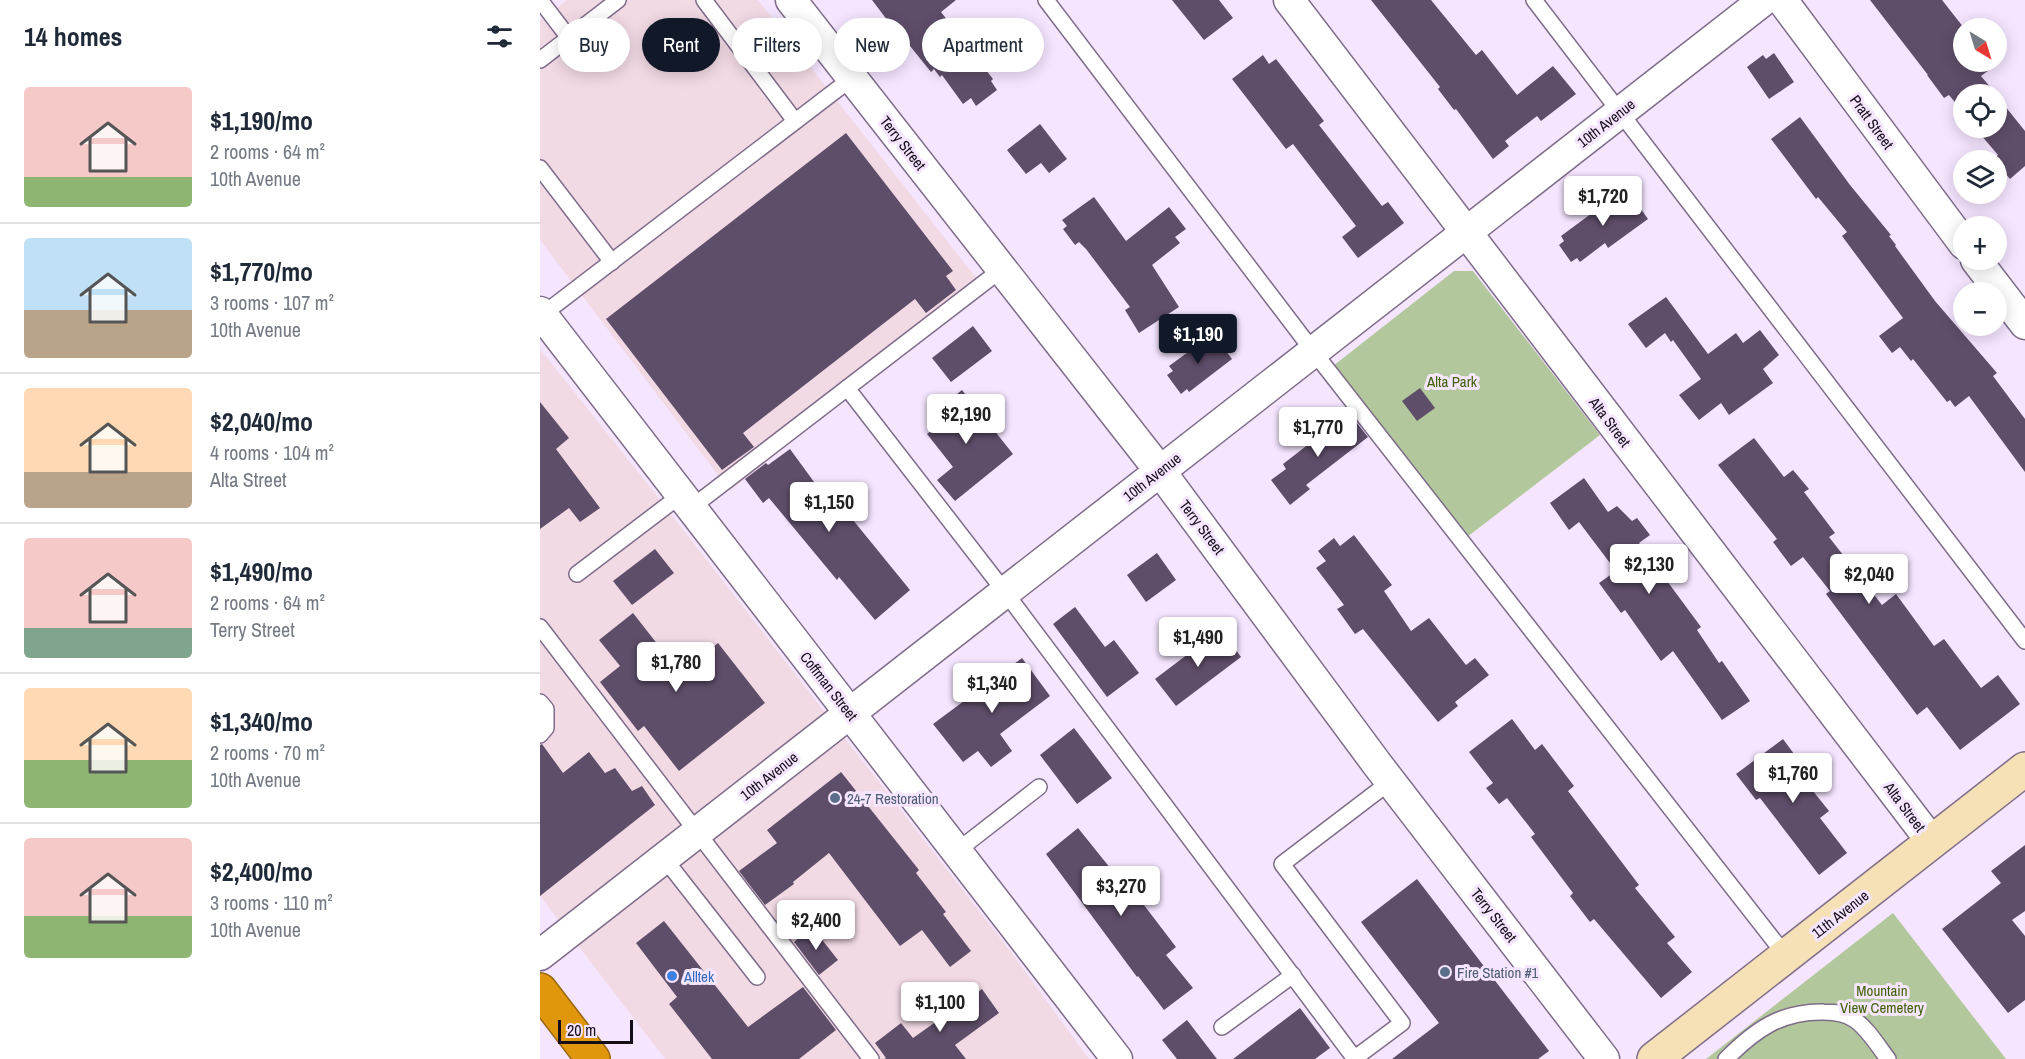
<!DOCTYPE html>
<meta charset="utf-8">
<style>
:root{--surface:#fff;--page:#f6f6f7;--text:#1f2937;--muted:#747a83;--line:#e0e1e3;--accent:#111827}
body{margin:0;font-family:"Archivo Narrow",sans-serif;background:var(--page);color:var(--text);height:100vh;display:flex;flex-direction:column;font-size:22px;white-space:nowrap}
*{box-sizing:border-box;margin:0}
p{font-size:20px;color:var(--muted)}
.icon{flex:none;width:33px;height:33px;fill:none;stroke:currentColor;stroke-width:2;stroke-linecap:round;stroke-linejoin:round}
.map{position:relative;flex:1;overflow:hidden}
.details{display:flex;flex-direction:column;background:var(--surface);width:540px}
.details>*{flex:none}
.guide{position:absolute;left:18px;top:18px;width:570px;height:54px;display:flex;gap:12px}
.needle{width:39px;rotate:142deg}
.buttons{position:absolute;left:1413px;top:18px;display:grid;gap:12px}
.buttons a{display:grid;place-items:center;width:54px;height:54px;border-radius:50%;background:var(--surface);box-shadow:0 3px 15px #0003;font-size:30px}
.scale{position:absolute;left:18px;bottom:15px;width:75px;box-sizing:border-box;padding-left:6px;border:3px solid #150e19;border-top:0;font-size:16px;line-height:21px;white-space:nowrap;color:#150e19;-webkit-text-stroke:4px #f5e5ff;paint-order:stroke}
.price{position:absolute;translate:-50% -51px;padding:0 14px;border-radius:6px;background:#fff;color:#222;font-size:20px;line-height:39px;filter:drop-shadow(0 2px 3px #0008)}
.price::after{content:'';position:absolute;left:50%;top:36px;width:18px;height:14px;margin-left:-9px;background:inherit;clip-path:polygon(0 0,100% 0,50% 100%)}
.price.selected{background:var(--accent);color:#fff}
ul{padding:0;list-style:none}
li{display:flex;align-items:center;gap:18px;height:150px;padding:0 24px}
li+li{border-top:2px solid var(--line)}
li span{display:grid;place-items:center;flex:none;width:168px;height:120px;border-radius:6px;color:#555}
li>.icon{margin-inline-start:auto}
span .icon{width:72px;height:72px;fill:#fffc;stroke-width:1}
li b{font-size:26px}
h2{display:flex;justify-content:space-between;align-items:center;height:72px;padding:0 24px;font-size:26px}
.tag{padding:0 21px;border-radius:27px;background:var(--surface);box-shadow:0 3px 15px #0003;font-size:21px;line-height:54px}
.tag.selected{background:var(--accent);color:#fff}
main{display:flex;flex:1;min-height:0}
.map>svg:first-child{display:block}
.commercial{fill:#f2dae5}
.green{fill:#b2c89c}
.building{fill:#5f4e6a}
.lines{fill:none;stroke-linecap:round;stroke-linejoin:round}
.lane-casing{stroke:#7e6c89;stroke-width:18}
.street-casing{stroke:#7e6c89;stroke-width:33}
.secondary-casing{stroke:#7e6c89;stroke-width:36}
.highway-casing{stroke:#9a6711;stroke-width:36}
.lane{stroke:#fff;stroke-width:15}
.street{stroke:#fff;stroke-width:30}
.secondary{stroke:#f6e0b6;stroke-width:33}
.highway{stroke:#e1970c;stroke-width:33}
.service-dot{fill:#5c6f8a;stroke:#f5e5ff;stroke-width:2}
.shop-dot{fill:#3f7fe0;stroke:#f5e5ff;stroke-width:2}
.labels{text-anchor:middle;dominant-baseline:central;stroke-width:6;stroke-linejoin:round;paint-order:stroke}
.street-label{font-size:15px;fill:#150e19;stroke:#f5e5ff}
.park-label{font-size:15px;fill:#3f6107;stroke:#f5e5ff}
.service-label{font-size:15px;fill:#4e5e75;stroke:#f5e5ff;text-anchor:start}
.shop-label{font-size:15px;fill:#366cbe;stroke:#f5e5ff;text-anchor:start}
</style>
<main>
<section class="details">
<h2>14 homes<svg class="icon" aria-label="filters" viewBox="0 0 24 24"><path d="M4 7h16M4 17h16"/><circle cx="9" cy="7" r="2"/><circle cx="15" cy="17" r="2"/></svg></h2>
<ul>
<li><span style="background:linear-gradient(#f6c9c9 75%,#8fb573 0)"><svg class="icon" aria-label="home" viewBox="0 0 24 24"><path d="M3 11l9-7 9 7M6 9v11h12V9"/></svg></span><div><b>$1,190/mo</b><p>2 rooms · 64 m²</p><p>10th Avenue</p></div></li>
<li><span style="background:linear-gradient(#bfe0f5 60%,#b9a48a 0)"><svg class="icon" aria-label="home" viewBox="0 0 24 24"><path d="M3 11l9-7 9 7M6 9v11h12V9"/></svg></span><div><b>$1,770/mo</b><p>3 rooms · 107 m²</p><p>10th Avenue</p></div></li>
<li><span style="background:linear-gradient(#ffd9b3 70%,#b9a48a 0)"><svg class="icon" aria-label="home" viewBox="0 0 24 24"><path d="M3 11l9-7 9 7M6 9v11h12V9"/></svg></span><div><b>$2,040/mo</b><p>4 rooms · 104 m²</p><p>Alta Street</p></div></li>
<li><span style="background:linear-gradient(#f6c9c9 75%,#7fa58c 0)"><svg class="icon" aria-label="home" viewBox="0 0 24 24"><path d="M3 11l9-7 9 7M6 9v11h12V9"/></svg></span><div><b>$1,490/mo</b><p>2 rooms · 64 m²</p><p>Terry Street</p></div></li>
<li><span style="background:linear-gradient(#ffd9b3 60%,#8fb573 0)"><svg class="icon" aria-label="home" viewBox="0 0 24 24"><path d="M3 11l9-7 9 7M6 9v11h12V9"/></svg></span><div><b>$1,340/mo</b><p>2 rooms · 70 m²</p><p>10th Avenue</p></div></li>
<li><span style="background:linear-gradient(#f6c9c9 65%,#8fb573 0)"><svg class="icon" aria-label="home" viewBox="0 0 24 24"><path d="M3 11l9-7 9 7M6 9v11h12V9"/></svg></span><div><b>$2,400/mo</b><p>3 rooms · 110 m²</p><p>10th Avenue</p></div></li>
</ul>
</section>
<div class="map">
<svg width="1485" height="1059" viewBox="0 0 1485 1059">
<rect width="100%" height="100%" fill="#f5e5ff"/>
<g class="commercial">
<polygon points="27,0 218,0 444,288 190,491 0,240 0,21"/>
<polygon points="0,349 110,487 468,948 549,1059 125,1059 0,896"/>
</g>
<g class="green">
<polygon points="914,271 933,271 1060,435 927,537 793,366"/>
<polygon points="1353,913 1466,1059 1166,1059"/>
</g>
<g class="building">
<polygon points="332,0 416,0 401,12 453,79 451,81 457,90 436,106 431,98 423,104 402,75 400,77 394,69 391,72 362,36 360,37"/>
<polygon points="632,0 679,0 693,18 664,40"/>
<polygon points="831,0 891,0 936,55 942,50 977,95 1013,66 1036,94 1001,121 997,116 965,141 969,146 953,159 916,109 914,110 898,89 900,87"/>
<polygon points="1330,0 1402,0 1424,28 1424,62 1460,62 1441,76 1456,94 1424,94 1424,113 1409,95 1404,98 1387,75 1388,75"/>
<polygon points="1234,53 1254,82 1229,99 1207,67 1223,55 1226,59"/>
<polygon points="723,55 729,64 736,59 784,121 779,125 842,206 848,202 864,223 818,258 802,237 816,226 753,144 746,149 692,79"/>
<polygon points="1456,95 1485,131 1485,166 1470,179 1453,159 1458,155 1435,128 1456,128"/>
<polygon points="1260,117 1310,185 1351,235 1349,236 1356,245 1355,246 1395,301 1457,373 1453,376 1485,419 1485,472 1429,396 1415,407 1410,400 1407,402 1373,359 1371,361 1360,347 1352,353 1339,336 1363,318 1302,236 1307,232 1278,197 1276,199 1231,139"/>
<polygon points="500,124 527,159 509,173 501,163 486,174 467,150"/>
<polygon points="306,133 413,271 406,276 416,290 386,313 375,299 203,433 214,447 182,470 66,319"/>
<polygon points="1086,188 1108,219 1068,248 1065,243 1040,262 1037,258 1031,262 1019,245 1024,241 1021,236"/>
<polygon points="554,197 586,241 629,207 646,229 635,237 640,243 612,265 639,307 599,333 585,310 590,307 546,249 539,242 535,245 523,229 527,226 522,220"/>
<polygon points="1126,297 1168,354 1196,333 1203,343 1220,330 1239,355 1223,369 1233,383 1189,415 1181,403 1159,420 1139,395 1161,379 1133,340 1131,342 1125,333 1106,348 1088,324"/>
<polygon points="433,326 452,351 411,382 392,358"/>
<polygon points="673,334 692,359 649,392 647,389 641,394 627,375 633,371 629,366"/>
<polygon points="880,388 895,408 877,421 862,401"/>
<polygon points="422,390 473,454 415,501 397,480 413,467 387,434 395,428 387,418"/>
<polygon points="0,402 29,438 16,449 60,508 40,522 29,508 0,529"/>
<polygon points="809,413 828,437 766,485 770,489 750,505 731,480 746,469 743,464"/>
<polygon points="1214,438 1244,477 1253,470 1269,489 1264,492 1295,533 1289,537 1342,605 1356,594 1394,646 1404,639 1441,688 1458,675 1480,704 1420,750 1387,707 1377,715 1286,594 1290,591 1263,557 1251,566 1233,542 1237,539 1178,465"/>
<polygon points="250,449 285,497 291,493 370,590 335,620 299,577 297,580 229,498 223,503 205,479 226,463 228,465"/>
<polygon points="1044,478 1068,512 1077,506 1092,521 1097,518 1110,535 1099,543 1161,627 1157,630 1179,663 1182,661 1210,701 1182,720 1133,651 1121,661 1085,610 1081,613 1059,583 1076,571 1039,522 1029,530 1010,503"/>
<polygon points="814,535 852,585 844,591 871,631 889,618 926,665 935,658 949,675 915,702 918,706 898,722 823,629 815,634 797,609 804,605 776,568 786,561 778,551 794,538 800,546"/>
<polygon points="115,549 134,573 92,605 73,581"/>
<polygon points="617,553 636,580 606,602 587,575"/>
<polygon points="535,607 565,647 574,640 599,673 567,697 513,624"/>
<polygon points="93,613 133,664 141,657 148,667 178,643 225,703 139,771 104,726 98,731 60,682 80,666 59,640"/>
<polygon points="681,629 701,657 636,706 615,679"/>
<polygon points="482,658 510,696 460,734 472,751 451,767 438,751 423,762 393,724"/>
<polygon points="972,719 995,750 1002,744 1034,786 1028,791 1099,885 1095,888 1135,937 1127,943 1152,972 1121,998 1054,919 1050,922 1030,896 1033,893 991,837 995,834 967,798 959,804 946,788 953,783 929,752"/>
<polygon points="534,728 572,778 537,804 500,755"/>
<polygon points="1243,739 1263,766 1257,771 1289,811 1280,818 1307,853 1279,875 1220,798 1216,800 1196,774"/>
<polygon points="2,744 23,773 49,752 65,773 75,768 92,791 102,786 115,805 0,896 0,745"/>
<polygon points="301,772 379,870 376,873 406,912 403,914 431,951 410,967 382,930 360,946 289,853 253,882 254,884 225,905 199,871 237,843 227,830"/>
<polygon points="538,828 575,874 578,871 636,947 626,955 653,988 624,1010 598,976 597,977 506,854"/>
<polygon points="1485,845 1485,911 1472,920 1485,936 1485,1000 1468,1013 1402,929 1461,883 1451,871"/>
<polygon points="877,879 1009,1051 998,1059 852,1059 899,1023 821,922"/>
<polygon points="124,921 208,1027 263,987 296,1030 259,1059 172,1059 129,1004 137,997 96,943"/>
<polygon points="272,927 298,960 279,975 254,942"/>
<polygon points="442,989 459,1013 415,1045 426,1059 344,1059 346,1058 335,1043 361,1023 373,1038"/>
<polygon points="760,1008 790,1048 775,1059 693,1059"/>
<polygon points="647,1020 677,1059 637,1059 622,1040"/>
</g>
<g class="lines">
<g class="lane-casing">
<g id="lane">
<polyline points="0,0 29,38"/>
<polyline points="164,0 255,121"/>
<polyline points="506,0 773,351 1246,956"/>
<polyline points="994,0 1485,641"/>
<polyline points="0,60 78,0"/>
<polyline points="0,168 72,262"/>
<polyline points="2,315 312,78"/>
<polyline points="307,388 465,592 815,1059"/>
<polyline points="151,508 462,269"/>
<polyline points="37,574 141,495"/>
<polyline points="0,627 331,1059"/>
<polyline points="0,702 6,709 6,728 0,735"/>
<polyline points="417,851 499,787"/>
<polyline points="124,858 217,977"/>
<polyline points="682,1027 753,975"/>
<polyline points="815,1058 862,1023 742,864 851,781"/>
<path d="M1186,1059c29,-29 55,-48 98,-47 11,0 21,1 31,8 13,9 23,26 33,39"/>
</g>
</g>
<g class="street-casing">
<g id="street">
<polyline points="251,0 620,471 837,764 1064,1059"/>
<polyline points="749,0 1392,842"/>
<polyline points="1242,0 1424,244"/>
<polyline points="1436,260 1485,324"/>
<polyline points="0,312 577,1059"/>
<polyline points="0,955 1224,0"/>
</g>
</g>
<g class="secondary-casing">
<polyline id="secondary" points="1114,1059 1485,769"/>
</g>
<g class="highway-casing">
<polyline id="highway" points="0,990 53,1059"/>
</g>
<use href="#lane" class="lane"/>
<use href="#street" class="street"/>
<use href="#secondary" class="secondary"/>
<use href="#highway" class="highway"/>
</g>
<g class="service-dot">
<circle cx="295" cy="798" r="6"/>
<circle cx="905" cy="972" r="6"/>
</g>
<circle class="shop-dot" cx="132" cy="976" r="6"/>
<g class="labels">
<g class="street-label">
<text transform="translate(1332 122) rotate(54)">Pratt Street</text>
<text transform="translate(1066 123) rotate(-38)">10th Avenue</text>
<text transform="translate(363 143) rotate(52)">Terry Street</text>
<text transform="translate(1070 422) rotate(53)">Alta Street</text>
<text transform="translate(612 477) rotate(-38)">10th Avenue</text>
<text transform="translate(662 527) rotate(53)">Terry Street</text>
<text transform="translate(289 686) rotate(52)">Coffman Street</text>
<text transform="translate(229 776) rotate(-38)">10th Avenue</text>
<text transform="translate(1365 807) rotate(53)">Alta Street</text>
<text transform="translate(1300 914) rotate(-38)">11th Avenue</text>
<text transform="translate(954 915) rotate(52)">Terry Street</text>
</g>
<g class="park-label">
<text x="912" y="381">Alta Park</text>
<text x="1342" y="990">Mountain<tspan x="1342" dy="17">View Cemetery</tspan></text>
</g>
<g class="service-label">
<text x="307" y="798">24-7 Restoration</text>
<text x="917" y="972">Fire Station #1</text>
</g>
<g class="shop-label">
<text x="144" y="976">Alltek</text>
</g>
</g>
</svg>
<div class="buttons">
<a><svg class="needle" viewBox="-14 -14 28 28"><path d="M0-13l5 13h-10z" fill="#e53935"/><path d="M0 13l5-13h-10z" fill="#747a83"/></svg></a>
<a><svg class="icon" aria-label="locate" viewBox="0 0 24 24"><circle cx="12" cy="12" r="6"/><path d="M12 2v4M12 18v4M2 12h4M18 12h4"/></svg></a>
<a><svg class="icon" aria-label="layers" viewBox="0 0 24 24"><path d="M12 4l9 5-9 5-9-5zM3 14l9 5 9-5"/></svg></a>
<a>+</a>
<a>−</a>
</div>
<div class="scale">20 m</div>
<b class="price" style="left:1063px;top:227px">$1,720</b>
<b class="price selected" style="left:658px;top:365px">$1,190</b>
<b class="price" style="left:426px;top:445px">$2,190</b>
<b class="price" style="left:778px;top:458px">$1,770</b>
<b class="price" style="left:289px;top:533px">$1,150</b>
<b class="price" style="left:1109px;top:595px">$2,130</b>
<b class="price" style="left:1329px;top:605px">$2,040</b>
<b class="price" style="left:658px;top:668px">$1,490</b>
<b class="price" style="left:136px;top:693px">$1,780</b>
<b class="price" style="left:452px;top:714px">$1,340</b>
<b class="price" style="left:1253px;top:804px">$1,760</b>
<b class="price" style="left:581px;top:917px">$3,270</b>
<b class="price" style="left:276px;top:951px">$2,400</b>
<b class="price" style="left:400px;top:1033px">$1,100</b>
<div class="guide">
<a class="tag">Buy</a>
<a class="tag selected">Rent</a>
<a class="tag">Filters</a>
<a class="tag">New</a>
<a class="tag">Apartment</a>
</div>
</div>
</main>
